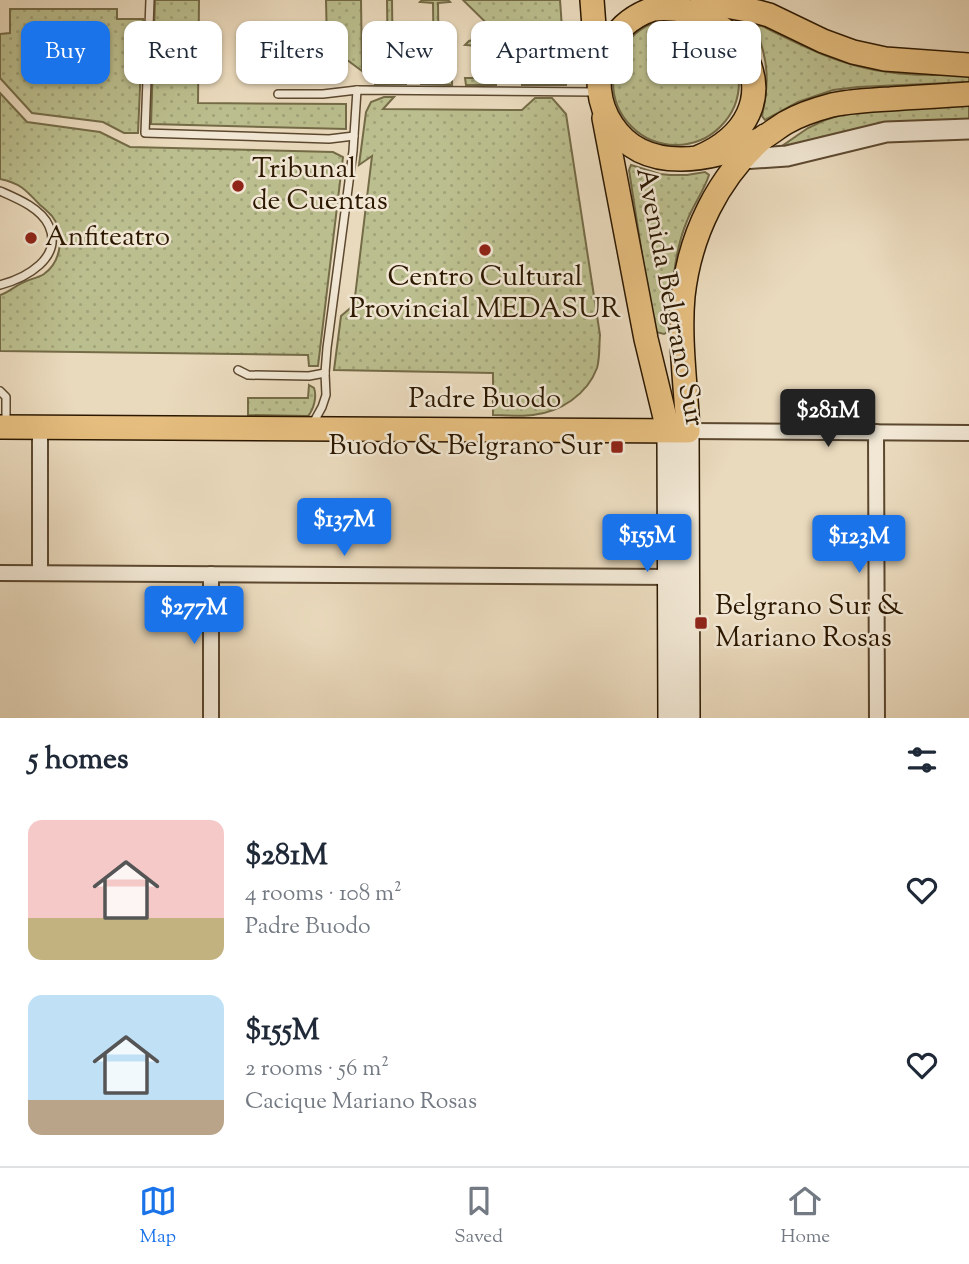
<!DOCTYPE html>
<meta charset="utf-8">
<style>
:root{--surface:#fff;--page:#f6f6f7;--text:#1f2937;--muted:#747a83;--line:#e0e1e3;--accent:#1a73e8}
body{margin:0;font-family:"Sorts Mill Goudy",serif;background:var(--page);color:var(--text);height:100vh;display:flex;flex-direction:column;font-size:26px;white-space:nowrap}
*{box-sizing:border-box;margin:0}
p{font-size:23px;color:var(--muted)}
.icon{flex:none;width:38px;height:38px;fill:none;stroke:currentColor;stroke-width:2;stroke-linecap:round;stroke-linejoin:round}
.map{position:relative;height:718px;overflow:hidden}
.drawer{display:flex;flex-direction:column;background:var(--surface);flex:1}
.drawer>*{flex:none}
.top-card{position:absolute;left:21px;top:21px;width:928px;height:63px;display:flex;gap:14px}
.price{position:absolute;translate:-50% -60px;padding:0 16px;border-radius:7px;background:var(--accent);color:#fff;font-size:23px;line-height:46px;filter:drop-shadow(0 2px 4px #0008)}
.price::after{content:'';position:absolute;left:50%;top:42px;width:21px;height:16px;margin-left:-10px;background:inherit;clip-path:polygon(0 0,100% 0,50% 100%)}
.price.selected{background:#222;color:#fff}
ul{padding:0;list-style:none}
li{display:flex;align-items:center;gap:21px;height:175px;padding:0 28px}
li span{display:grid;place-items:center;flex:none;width:196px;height:140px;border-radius:14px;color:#555}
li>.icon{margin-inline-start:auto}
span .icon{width:84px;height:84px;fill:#fffc;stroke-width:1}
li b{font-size:30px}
h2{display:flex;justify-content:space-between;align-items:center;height:84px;padding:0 28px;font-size:30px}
.pill{padding:0 24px;border-radius:14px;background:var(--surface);box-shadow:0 2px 5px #0004;font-size:24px;line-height:63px}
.pill.selected{background:var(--accent);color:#fff}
.menu{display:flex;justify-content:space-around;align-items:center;height:98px;border-top:2px solid var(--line);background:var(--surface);font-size:19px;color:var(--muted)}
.menu a{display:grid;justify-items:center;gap:4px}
.menu .selected{color:var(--accent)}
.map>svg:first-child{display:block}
.grass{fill:url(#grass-dots);stroke:#746b47;stroke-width:2}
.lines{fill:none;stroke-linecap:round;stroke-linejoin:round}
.service-casing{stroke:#5c482f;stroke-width:10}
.minor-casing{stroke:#5c482f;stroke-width:18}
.tertiary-casing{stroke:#5c482f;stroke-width:23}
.secondary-casing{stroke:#2c1800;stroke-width:24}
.primary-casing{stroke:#2c1800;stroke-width:26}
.service{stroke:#f1e7d4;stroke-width:7}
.minor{stroke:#f1e7d4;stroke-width:14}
.tertiary{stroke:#f1e7d4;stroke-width:19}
.secondary{stroke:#f1e7d4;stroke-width:21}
.primary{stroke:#e5bd7e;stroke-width:23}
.poi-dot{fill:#8f2418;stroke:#f1e7d4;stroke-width:2.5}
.labels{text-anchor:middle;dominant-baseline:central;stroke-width:5;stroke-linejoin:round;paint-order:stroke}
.poi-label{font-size:28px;fill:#2c1800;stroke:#f1e7d4;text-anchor:start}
.street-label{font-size:28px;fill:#2c1800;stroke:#f1e7d4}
</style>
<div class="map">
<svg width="969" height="718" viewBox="0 0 969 718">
<defs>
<pattern id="grass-dots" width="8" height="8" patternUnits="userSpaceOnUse" patternTransform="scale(1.75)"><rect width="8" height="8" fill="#bbbe8e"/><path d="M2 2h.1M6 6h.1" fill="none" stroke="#a1a379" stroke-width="1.8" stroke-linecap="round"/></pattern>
</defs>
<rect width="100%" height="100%" fill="#eadabd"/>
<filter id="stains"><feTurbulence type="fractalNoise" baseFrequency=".00286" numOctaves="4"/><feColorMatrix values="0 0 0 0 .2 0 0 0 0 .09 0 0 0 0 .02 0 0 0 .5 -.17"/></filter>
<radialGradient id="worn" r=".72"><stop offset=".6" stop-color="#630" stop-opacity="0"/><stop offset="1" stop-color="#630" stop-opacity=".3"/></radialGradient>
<g class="grass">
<polygon points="155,0 199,0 198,103 346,104 346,129 151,124"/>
<polygon points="326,0 361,0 362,71 327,45"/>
<polygon points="387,0 392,0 393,77 406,78 406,84 375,84 375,78 388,77"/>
<polygon points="422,0 448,0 450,2 438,3 439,78 452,78 452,85 421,84 421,78 434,78 433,3 420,2"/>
<polygon points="463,0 560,0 566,85 522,85 521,57"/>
<polygon points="10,9 117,9 117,19 143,19 138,133 124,133 103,122 32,113 0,78 0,34 10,33"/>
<circle cx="676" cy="82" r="63"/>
<path d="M758,26h4c40,20 81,41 126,46 27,4 54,3 81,2v8l-111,5 -25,3 -35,12 -33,18 -3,-4c7,-32 7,-55 -6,-86z"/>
<polygon points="480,38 491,41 496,46 483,46 483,78 496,79 496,85 466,85 465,78 478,78 478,46 465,45 469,41"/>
<path d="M0,93l27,29 73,10 30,15 203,5 10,5 -25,209h-9l-1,-11 -308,-4v-56c9,-3 15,-9 24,-13 6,-3 14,-4 20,-8 18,-13 21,-41 8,-58 -4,-4 -8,-8 -12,-11 -14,-15 -20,-22 -40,-26z"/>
<path d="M384,97h10l-11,12 139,1 13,-12h17l14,16 34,221c-1,10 0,23 -3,33 -10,27 -37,44 -64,47 -13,2 -27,0 -40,0v-42l-159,-3 7,-54 13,-11 18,-149 -13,9 7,-53 5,-10z"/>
<polygon points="969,104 969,122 779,150 779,148 808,128 825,120 844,114 862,111"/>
<path d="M631,165l29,9 10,1h17l18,-3 4,3c-5,16 -16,30 -22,46 -14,34 -15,69 -16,105l-2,5 -5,3 -8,-2 -3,-6 -24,-156z"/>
<path d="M309,385l5,3c3,8 0,21 -6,28l-60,-1v-17h60z"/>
</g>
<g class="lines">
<g class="service-casing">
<g id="service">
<polyline points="150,0 145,133 329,139 354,136"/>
<polyline points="278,94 323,94 357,90 595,92"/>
<path d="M0,191c16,7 41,17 49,35 14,32 -23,52 -49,59"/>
<polyline points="238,370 248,375 309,376 325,373"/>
<polyline points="0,391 6,397 6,422"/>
<polyline points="312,425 322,407 326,395 325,373 327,348 353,151 357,90"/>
</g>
</g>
<g class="minor-casing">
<g id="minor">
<polyline points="40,427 40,573"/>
<polyline points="688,431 969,433"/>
<polyline points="876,432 877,718"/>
<polyline points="0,573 676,577"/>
<polyline points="211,718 211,574"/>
</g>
</g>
<g class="tertiary-casing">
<polyline id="tertiary" points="742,159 787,156 886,132 969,129"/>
</g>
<g class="secondary-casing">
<g id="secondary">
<polyline points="668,430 669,718"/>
<polyline points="688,431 689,718"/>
</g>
</g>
<g class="primary-casing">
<g id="primary">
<polyline points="592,0 597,67"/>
<polyline points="701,5 726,6 758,12 769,15 823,41 853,52 885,59 969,65"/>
<polyline points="604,118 646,339 668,430"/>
<path d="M699,157c103,-44 45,-157 -46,-148 -22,7 -40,23 -48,45 -10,23 -7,50 7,71 33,51 102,35 149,14 9,-5 17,-12 26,-17 14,-8 30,-13 45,-17 19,-4 38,-5 58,-6 26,-2 53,-3 79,-5"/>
<path d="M0,427l688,4c-2,-44 -9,-92 -5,-135 7,-62 35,-119 82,-160"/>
</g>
</g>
<use href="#service" class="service"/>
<use href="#minor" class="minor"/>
<use href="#tertiary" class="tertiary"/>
<use href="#secondary" class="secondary"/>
<use href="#primary" class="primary"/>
</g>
<g class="poi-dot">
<circle cx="238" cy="186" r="7"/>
<circle cx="31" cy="238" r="7"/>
<circle cx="485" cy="250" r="7"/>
<rect x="610" y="440" width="14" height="14" rx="3.5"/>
<rect x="694" y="616" width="14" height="14" rx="3.5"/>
</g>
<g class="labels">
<g class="poi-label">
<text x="252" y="170">Tribunal<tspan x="252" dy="32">de Cuentas</tspan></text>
<text x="45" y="238">Anfiteatro</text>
<text x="485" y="278" text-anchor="middle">Centro Cultural<tspan x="485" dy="32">Provincial MEDASUR</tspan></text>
<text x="603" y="447" text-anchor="end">Buodo &amp; Belgrano Sur</text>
<text x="715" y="607">Belgrano Sur &amp;<tspan x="715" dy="32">Mariano Rosas</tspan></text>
</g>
<g class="street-label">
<text transform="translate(669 297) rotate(79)">Avenida Belgrano Sur</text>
<text x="485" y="400">Padre Buodo</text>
</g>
</g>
<rect width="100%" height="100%" filter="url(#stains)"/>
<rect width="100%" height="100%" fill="url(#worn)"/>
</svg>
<b class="price selected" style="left:828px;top:449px">$281M</b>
<b class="price" style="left:344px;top:558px">$137M</b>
<b class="price" style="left:647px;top:574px">$155M</b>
<b class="price" style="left:859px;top:575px">$123M</b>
<b class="price" style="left:194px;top:646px">$277M</b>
<div class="top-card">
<a class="pill selected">Buy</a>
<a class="pill">Rent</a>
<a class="pill">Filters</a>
<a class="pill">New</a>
<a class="pill">Apartment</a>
<a class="pill">House</a>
</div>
</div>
<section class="drawer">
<h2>5 homes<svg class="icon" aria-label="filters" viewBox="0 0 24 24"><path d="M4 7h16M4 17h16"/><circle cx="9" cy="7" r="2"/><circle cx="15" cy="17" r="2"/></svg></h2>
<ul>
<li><span style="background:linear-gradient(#f6c9c9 70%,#c2b280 0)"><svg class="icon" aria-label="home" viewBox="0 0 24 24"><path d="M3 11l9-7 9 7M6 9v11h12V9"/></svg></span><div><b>$281M</b><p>4 rooms · 108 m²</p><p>Padre Buodo</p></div><svg class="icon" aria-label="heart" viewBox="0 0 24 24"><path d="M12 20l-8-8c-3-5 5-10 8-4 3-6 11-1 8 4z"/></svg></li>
<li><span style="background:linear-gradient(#bfe0f5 75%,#b9a48a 0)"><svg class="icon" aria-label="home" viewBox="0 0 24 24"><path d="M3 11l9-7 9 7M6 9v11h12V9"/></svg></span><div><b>$155M</b><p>2 rooms · 56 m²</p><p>Cacique Mariano Rosas</p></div><svg class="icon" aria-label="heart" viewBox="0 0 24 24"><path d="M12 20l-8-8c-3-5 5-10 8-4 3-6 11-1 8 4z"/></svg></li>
</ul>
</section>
<nav class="menu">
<a class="selected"><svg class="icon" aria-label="map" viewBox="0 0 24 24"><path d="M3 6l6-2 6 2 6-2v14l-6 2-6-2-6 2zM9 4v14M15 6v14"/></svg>Map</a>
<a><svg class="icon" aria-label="saved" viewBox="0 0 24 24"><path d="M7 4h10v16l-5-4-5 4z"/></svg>Saved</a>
<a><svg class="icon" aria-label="home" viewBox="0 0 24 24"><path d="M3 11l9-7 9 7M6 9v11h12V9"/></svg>Home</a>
</nav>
